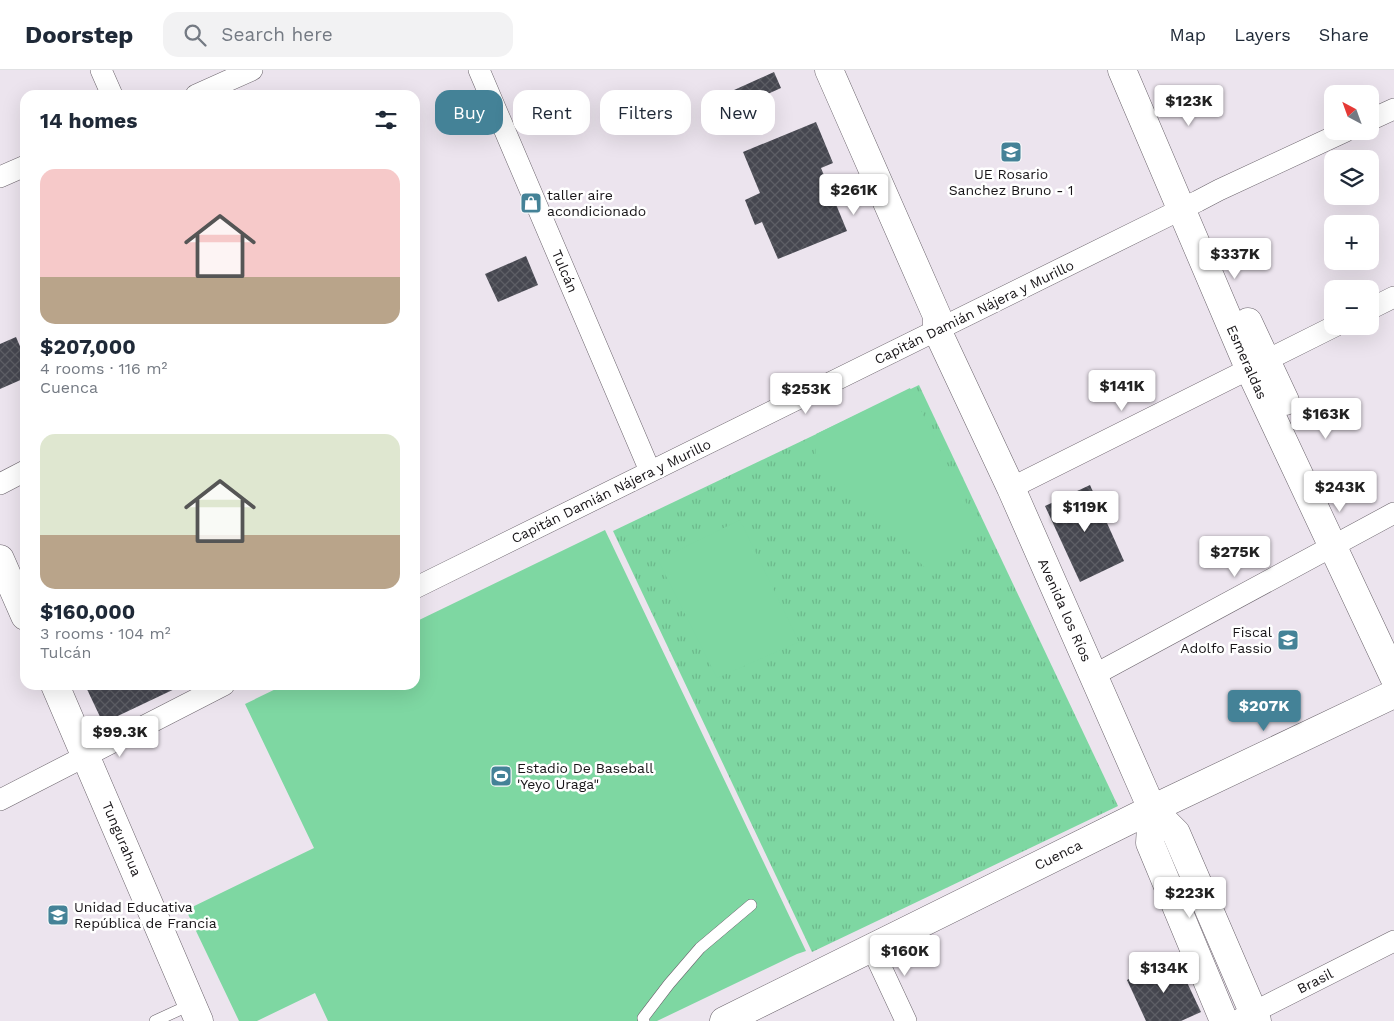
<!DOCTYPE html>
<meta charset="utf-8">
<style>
:root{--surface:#fff;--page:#f2f2f3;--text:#1f2937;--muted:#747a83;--line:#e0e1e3;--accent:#448297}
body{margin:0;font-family:"Work Sans",sans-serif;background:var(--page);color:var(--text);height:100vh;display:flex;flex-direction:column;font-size:19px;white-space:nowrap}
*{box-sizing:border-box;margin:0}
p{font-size:16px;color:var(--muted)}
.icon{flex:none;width:28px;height:28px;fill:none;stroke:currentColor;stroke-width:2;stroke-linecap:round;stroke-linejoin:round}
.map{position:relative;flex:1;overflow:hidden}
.panel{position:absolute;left:20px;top:20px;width:400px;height:600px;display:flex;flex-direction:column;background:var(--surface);border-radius:15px;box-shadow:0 5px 20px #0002}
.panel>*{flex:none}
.hud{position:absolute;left:435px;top:20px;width:475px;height:45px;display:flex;gap:10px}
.needle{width:32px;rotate:319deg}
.fabs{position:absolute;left:1324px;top:15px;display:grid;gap:10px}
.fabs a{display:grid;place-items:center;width:55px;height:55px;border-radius:10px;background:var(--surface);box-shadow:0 5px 20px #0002;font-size:25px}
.price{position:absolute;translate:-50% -42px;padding:0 11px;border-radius:5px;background:#fff;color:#222;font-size:16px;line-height:32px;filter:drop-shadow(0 1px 2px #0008)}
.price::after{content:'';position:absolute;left:50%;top:30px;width:15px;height:11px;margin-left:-8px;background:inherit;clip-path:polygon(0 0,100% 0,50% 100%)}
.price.active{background:var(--accent);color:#fff}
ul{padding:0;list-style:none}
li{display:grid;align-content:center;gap:10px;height:265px;padding:0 20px}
li span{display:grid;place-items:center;height:155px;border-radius:15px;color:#555}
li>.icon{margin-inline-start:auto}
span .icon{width:90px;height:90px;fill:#fffc;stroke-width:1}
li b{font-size:21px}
h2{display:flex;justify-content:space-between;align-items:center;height:60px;padding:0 20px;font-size:21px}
.pill{padding:0 18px;border-radius:15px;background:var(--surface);box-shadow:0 5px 20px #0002;font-size:18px;line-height:45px}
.pill.active{background:var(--accent);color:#fff}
header{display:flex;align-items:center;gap:30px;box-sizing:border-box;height:70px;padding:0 25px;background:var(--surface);border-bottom:1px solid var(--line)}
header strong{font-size:24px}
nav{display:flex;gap:28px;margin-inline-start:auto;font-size:18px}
.search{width:350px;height:45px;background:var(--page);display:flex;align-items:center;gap:12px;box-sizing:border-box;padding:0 18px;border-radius:15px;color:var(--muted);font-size:19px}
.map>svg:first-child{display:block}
.grass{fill:url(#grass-tufts)}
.pitch{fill:#7ed7a2}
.building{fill:url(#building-cross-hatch)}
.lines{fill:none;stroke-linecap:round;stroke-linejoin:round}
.service-casing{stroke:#6a636b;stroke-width:12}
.minor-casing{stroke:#6a636b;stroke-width:22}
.secondary-casing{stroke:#6a636b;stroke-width:29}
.service{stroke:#fff;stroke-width:11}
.minor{stroke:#fff;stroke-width:21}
.secondary{stroke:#fff;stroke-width:28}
.labels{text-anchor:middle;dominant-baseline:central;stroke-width:5;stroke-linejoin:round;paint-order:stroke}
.poi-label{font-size:14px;fill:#171417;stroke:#fff;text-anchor:start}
.street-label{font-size:14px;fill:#171417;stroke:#fff}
</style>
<header>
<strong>Doorstep</strong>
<div class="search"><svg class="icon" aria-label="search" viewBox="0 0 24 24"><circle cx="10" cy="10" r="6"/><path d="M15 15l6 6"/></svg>Search here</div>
<nav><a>Map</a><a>Layers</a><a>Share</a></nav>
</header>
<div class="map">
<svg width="1394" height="951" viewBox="0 0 1394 951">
<defs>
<pattern id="grass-tufts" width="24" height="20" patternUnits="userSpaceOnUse" patternTransform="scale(1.25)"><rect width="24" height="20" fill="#7ed7a2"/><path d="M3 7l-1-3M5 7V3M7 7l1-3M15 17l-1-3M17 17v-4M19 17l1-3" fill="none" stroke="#6cb88b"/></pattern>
<pattern id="building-cross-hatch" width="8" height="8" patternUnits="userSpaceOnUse" patternTransform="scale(1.25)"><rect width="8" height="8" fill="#464750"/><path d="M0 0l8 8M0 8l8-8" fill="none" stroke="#5d5e65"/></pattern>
</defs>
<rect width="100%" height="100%" fill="#ece4ee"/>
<polygon class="grass" points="919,315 1118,736 812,882 613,461"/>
<g class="pitch">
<polygon points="910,318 980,461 933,506 816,385 816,364"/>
<polygon points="740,450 799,572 717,608 658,490"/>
<polygon points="605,460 806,881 797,884 657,951 328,951 315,923 257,951 239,951 186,840 314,778 245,634 284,615 415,615 415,552"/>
</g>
<g class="building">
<polygon points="774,2 781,18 730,41 723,25"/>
<polygon points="816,52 833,93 821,98 847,161 778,189 762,152 755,155 745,130 760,123 743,82"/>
<polygon points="526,186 538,215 498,232 485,204"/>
<polygon points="16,267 25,288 25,308 0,319 0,274"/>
<polygon points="1090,415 1124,491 1080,512 1045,436"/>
<polygon points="85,615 183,615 103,653"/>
<polygon points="1175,887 1201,942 1181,951 1146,951 1127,910"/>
</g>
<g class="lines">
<g class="service-casing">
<g id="service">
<polyline points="155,951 192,934"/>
<polyline points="644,951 643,948 669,914 700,878 751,835"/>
</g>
</g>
<g class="minor-casing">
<g id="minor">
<polyline points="101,0 112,25"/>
<polyline points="479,0 650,401"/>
<polyline points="196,25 252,0"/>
<polyline points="1370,50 1394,39"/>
<polyline points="0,107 25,96"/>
<polyline points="1370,239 1394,227"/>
<polyline points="0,414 25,401"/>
<polyline points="1011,418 1335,256"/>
<polyline points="415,518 1198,131 1219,120 1346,61"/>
<polyline points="1094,605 1394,443"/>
<polyline points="0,730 224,615"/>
<polyline points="872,878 906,951"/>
<polyline points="1236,951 1394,871"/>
</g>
</g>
<g class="secondary-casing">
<g id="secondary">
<polyline points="829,0 937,246 937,260 1011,418 1152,739 1176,763 1257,951"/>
<polyline points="1122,0 1249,298 1394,607"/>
<polyline points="1248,252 1285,331"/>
<polyline points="0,489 25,546"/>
<polyline points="55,615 199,951"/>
<polyline points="1152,739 1150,773 1224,951"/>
<polyline points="724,951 1152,739 1394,624"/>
</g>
</g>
<use href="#service" class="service"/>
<use href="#minor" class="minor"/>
<use href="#secondary" class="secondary"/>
</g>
<defs>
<g id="school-square" transform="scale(1.125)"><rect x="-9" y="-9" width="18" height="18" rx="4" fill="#448297" stroke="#fff"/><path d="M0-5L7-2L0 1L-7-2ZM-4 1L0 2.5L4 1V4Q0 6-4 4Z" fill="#fff"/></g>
<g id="shop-square" transform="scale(1.125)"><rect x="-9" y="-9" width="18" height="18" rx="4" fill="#448297" stroke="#fff"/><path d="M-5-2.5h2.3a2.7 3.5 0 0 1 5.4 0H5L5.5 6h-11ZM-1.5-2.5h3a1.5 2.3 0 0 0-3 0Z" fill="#fff"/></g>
<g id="stadium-square" transform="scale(1.125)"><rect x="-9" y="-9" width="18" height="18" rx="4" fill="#448297" stroke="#fff"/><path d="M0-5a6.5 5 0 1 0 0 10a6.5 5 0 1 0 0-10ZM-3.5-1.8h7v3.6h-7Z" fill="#fff"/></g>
</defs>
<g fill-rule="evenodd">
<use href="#school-square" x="1011" y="82"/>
<use href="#shop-square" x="531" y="133"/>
<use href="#school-square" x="1288" y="570"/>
<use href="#stadium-square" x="501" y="706"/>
<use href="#school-square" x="58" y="845"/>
</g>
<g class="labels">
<g class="poi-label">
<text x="1011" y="104" text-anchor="middle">UE Rosario<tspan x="1011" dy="16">Sanchez Bruno - 1</tspan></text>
<text x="547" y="125">taller aire<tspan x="547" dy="16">acondicionado</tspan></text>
<text x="1272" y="562" text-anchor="end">Fiscal<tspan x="1272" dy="16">Adolfo Fassio</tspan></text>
<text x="517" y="698">Estadio De Baseball<tspan x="517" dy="16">'Yeyo Uraga"</tspan></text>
<text x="74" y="837">Unidad Educativa<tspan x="74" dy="16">República de Francia</tspan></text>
</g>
<g class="street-label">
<text transform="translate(565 201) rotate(67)">Tulcán</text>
<text transform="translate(974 242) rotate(-26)">Capitán Damián Nájera y Murillo</text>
<text transform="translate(1247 292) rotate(66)">Esmeraldas</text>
<text transform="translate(611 421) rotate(-26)">Capitán Damián Nájera y Murillo</text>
<text transform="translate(1065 540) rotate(66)">Avenida los Ríos</text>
<text transform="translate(122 769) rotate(67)">Tungurahua</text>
<text transform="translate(1058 785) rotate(-26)">Cuenca</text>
<text transform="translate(1315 911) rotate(-27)">Brasil</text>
</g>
</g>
</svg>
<div class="fabs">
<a><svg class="needle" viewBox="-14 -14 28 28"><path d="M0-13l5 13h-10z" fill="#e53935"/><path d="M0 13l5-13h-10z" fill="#747a83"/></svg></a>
<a><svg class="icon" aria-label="layers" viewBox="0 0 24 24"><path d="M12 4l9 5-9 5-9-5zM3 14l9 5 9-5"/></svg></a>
<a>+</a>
<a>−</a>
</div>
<b class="price" style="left:1189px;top:57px">$123K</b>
<b class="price" style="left:854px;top:146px">$261K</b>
<b class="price" style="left:1235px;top:210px">$337K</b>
<b class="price" style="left:1122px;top:342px">$141K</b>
<b class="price" style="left:806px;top:345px">$253K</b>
<b class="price" style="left:1326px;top:370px">$163K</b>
<b class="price" style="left:1340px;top:443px">$243K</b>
<b class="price" style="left:1085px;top:463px">$119K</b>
<b class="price" style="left:1235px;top:508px">$275K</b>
<b class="price active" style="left:1264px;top:662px">$207K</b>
<b class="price" style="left:120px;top:688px">$99.3K</b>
<b class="price" style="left:1190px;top:849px">$223K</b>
<b class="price" style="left:905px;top:907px">$160K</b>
<b class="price" style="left:1164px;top:924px">$134K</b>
<div class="hud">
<a class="pill active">Buy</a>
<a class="pill">Rent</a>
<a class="pill">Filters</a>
<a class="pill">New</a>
</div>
<section class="panel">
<h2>14 homes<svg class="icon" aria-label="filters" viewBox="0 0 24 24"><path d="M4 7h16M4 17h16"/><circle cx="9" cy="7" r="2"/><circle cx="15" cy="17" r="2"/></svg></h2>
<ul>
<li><span style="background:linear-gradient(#f6c9c9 70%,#b9a48a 0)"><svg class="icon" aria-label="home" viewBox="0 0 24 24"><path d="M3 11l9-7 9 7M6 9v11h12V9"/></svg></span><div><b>$207,000</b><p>4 rooms · 116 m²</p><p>Cuenca</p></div></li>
<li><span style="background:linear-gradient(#dfe7d0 65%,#b9a48a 0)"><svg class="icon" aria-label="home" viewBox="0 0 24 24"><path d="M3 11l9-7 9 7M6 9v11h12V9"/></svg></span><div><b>$160,000</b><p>3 rooms · 104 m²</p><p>Tulcán</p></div></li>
</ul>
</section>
</div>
